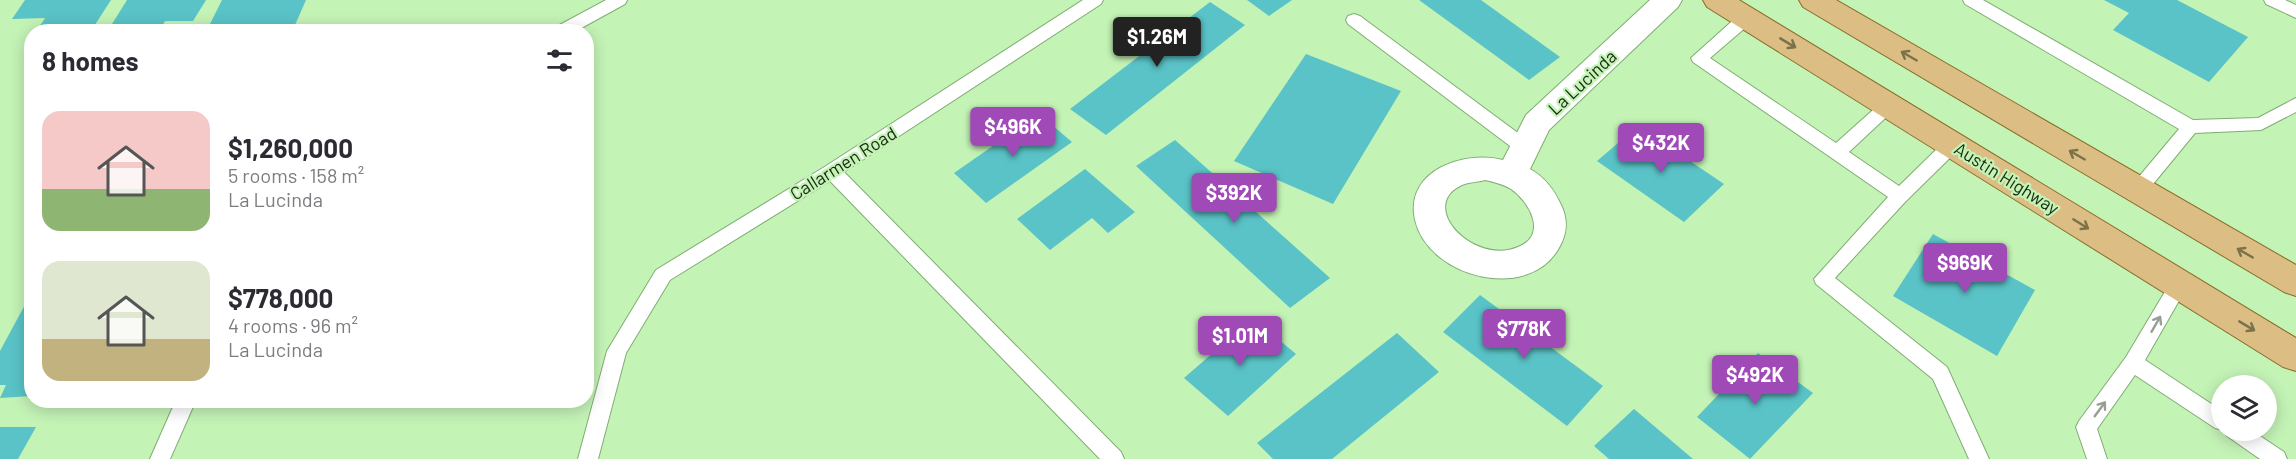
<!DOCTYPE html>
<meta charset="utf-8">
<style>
:root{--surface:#fff;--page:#f7f7f7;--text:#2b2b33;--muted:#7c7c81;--accent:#a04ab7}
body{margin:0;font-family:Barlow,sans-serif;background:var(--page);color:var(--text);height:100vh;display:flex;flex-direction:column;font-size:22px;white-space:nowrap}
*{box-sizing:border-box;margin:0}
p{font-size:20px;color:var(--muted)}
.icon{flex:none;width:33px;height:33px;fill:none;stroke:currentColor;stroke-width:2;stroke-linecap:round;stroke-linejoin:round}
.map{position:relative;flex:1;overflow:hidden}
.panel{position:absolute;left:24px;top:24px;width:570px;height:384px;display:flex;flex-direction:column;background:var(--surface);border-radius:24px;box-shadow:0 3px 15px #0003}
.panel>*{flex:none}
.tools{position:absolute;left:2211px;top:375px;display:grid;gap:12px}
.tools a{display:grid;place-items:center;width:66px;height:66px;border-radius:50%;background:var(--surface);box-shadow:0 3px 15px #0003;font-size:30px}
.price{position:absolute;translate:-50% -51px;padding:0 14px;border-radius:6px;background:var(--accent);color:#fff;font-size:20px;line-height:39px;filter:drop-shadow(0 2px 3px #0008)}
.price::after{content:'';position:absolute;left:50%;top:36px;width:18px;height:14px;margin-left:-9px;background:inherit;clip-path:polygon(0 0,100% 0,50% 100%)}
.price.current{background:#222;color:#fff}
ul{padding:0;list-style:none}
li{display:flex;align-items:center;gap:18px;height:150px;padding:0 18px}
li span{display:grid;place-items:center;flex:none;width:168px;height:120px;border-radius:18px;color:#555}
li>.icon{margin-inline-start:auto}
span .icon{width:72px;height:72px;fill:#fffc;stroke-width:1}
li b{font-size:26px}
h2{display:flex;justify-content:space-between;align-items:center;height:72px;padding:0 18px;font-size:26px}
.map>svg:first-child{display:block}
.building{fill:#5ac3c7}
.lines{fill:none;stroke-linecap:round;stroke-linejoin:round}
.lane-casing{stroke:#80ad73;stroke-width:2}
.street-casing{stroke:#80ad73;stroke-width:2}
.primary-casing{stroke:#886c26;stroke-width:2}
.lane{fill:#fff;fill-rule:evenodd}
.street{fill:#fff;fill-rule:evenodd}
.primary{fill:#dcbd84;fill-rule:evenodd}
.oneway{stroke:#7a724a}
.oneway2{stroke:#979e94}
.labels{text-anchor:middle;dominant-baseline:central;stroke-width:4.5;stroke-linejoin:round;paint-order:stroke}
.street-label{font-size:18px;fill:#172811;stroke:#c4f3b6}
</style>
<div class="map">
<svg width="2296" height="459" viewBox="0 0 2296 459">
<rect width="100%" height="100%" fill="#c4f3b6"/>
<g class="building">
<polygon points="25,0 111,0 91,31 38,32 36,32 45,18 12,19"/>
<polygon points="127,0 206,0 193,21 165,21 159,32 107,32"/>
<polygon points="222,0 306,0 292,32 206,32"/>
<polygon points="1247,0 1292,0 1269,16"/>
<polygon points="1419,0 1481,0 1560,57 1529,80"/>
<polygon points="2104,0 2177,0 2248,37 2209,82 2113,30 2129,13"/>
<polygon points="1210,2 1245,25 1106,135 1070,109"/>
<polygon points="1306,54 1401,91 1333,204 1234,161"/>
<polygon points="1039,114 1072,142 986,203 954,173"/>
<polygon points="1638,126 1724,184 1684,222 1597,161"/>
<polygon points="1175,140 1330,278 1290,308 1136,166"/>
<polygon points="1085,169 1135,212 1108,233 1092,218 1050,250 1017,219"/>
<polygon points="1933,234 2035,290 1997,356 1893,296"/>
<polygon points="1480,295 1603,386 1567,426 1443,332"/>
<polygon points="27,301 32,301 32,396 0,398 6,385 0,385 0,351"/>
<polygon points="1253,318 1296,354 1228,416 1184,378"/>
<polygon points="1397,333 1439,372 1332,459 1273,459 1257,443"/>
<polygon points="1758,353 1813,393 1750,459 1697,417"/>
<polygon points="1634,409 1693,459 1609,459 1594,446"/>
<polygon points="0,427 36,427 18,459 0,459"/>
</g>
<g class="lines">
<g class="lane-casing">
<g id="lane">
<polygon points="606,0 627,0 625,4 574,32 552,32 554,28"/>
<polygon points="1083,0 1103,0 1101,4 844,172 1121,452 1124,459 1100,459 830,181 670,280 626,353 598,459 578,459 607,351 656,270 826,166"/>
<polygon points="1963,0 1983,0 2193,120 2258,118 2296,98 2296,112 2261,130 2195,133 2144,195 2138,197 2132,195 2129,190 2132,185 2179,129 1965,4"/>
<polygon points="2264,0 2285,0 2296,5 2296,18 2266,4"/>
<polygon points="1746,12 1752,14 1754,18 1752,22 1710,58 1836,143 1883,101 1889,99 1895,101 1897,105 1895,109 1849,152 1899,186 1947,139 1953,137 1959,139 1962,144 1959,149 1906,201 1835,278 1947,367 1989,459 1969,459 1933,379 1816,284 1814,279 1888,197 1693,62 1691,58 1740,14"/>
<polygon points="1354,14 1360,16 1530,142 1533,147 1530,152 1524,154 1518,152 1348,24 1346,20 1348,16"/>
<polygon points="2179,277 2186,280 2188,285 2145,360 2222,411 2223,430 2215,428 2135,375 2097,429 2107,459 2087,459 2076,427 2079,421 2126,357 2172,280"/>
<polygon points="176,400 196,400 170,459 150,459"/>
<polygon points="2224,430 2251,430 2284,452 2287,459 2260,459 2227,436"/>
</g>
</g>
<g class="street-casing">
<path id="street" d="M1650,0h32l-4,7 -129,123 -19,39c16,9 25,22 32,38 6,14 5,26 -2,39 -29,57 -131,33 -145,-26 -11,-50 50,-70 88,-60l23,-45zM1485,180c9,2 18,4 26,9 19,13 37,46 7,58 -44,19 -102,-41 -56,-62 7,-3 16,-3 23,-5z"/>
</g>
<g class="primary-casing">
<g id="primary">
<polygon points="1703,0 1739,0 2296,338 2296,371 2283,367 1707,7"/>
<polygon points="1799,0 1836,0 2296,265 2296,296 2284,292 1803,7"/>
</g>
</g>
<use href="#lane" class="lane"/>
<use href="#street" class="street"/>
<use href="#primary" class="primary"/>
</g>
<defs><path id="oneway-shaft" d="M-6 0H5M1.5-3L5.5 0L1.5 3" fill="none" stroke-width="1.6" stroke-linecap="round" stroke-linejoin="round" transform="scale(1.5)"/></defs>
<g class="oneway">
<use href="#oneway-shaft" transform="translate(1788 43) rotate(31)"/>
<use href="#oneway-shaft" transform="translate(1909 56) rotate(-150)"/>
<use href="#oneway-shaft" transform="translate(2077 155) rotate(-150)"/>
<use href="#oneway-shaft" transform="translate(2081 224) rotate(32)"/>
<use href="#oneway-shaft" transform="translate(2245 253) rotate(-150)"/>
<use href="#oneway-shaft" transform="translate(2247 326) rotate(31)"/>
</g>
<g class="oneway2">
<use href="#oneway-shaft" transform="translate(2156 324) rotate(-60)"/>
<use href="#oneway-shaft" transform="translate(2100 409) rotate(-54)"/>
</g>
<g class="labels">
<g class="street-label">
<text transform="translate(1582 82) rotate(-43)">La Lucinda</text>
<text transform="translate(843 163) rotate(-32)">Callarmen Road</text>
<text transform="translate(2007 178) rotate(32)">Austin Highway</text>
</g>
</g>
</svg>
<div class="tools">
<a><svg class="icon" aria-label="layers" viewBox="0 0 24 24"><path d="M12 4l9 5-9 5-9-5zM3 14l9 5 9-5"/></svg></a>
</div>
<b class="price current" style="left:1157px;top:68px">$1.26M</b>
<b class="price" style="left:1013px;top:158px">$496K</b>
<b class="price" style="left:1661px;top:174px">$432K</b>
<b class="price" style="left:1234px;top:224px">$392K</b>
<b class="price" style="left:1965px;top:294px">$969K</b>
<b class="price" style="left:1524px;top:360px">$778K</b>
<b class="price" style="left:1240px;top:367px">$1.01M</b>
<b class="price" style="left:1755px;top:406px">$492K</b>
<section class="panel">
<h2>8 homes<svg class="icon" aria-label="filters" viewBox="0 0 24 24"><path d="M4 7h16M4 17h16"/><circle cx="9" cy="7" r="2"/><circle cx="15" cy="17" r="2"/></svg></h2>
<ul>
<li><span style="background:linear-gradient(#f6c9c9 65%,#8fb573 0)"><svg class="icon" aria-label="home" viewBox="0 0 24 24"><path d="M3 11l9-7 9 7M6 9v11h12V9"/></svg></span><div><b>$1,260,000</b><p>5 rooms · 158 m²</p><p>La Lucinda</p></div></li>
<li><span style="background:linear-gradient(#dfe7d0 65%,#c2b280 0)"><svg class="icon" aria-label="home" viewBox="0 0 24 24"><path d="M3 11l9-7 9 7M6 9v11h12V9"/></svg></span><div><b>$778,000</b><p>4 rooms · 96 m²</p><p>La Lucinda</p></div></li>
</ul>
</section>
</div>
